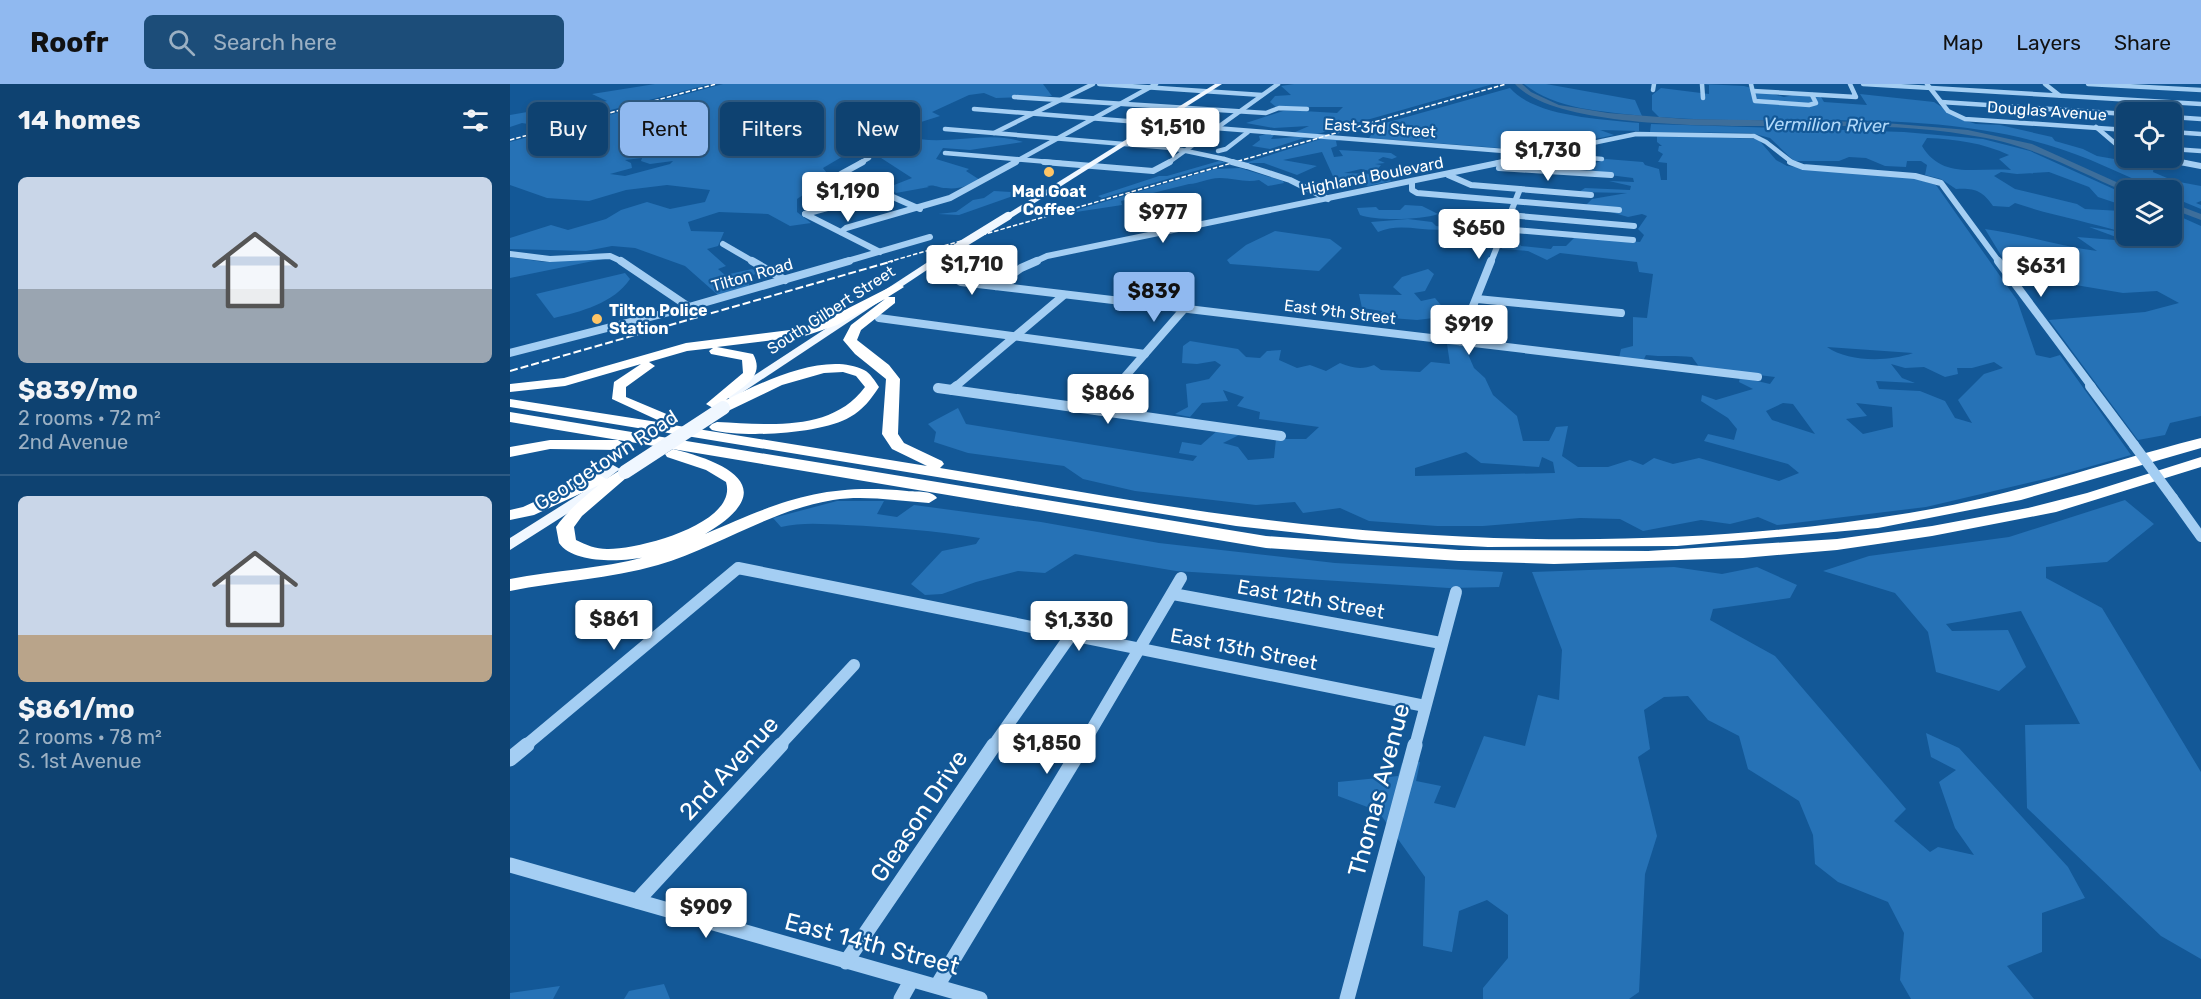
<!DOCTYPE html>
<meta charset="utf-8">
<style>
:root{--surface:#0e4271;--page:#1c4d79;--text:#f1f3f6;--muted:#9bb0c3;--line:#2e5b84;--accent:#90b9f0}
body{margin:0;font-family:Rubik,sans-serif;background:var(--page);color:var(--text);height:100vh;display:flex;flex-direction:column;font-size:22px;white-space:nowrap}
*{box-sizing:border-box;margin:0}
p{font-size:20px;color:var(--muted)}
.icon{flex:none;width:33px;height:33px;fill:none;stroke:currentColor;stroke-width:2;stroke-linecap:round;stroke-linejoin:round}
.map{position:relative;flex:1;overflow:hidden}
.details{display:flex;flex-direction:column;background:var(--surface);width:510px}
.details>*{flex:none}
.banner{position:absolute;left:18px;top:18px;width:570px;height:54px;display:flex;gap:12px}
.controls{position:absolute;left:1606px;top:18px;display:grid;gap:12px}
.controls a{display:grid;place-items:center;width:66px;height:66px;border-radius:9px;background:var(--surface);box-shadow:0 3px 9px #0003,0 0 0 2px var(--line);font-size:30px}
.price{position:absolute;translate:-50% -51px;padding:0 14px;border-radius:6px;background:#fff;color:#222;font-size:20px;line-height:39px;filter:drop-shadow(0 2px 3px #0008)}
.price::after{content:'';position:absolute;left:50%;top:36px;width:18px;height:14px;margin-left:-9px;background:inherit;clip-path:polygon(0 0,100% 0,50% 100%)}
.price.active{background:var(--accent);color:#111}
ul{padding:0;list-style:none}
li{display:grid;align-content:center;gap:12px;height:318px;padding:0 18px}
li+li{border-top:2px solid var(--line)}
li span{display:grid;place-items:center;height:186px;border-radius:9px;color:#555}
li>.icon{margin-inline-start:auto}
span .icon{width:108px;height:108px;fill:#fffc;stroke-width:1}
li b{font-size:26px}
h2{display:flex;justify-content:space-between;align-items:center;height:72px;padding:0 18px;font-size:26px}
.chip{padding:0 21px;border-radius:9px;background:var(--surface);box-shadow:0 3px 9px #0003,0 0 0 2px var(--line);font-size:21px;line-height:54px}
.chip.active{background:var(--accent);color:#111}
header{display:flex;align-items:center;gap:36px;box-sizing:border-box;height:84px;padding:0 30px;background:var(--accent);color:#111}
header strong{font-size:28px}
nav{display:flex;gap:33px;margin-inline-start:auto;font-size:21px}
.search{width:420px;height:54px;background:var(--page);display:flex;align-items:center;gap:15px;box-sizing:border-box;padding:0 21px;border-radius:9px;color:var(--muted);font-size:22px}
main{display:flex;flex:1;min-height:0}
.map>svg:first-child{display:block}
.green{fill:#2672b6;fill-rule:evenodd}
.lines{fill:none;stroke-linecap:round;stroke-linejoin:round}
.river{fill:#3d6e9b;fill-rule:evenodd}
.minor-far5{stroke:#a4cef3;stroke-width:4.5}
.minor-far4{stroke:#a4cef3;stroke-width:6}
.minor-far3{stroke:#a4cef3;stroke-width:8}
.minor-far2{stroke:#a4cef3;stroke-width:10}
.minor-far1{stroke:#a4cef3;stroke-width:12}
.minor{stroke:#a4cef3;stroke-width:15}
.major{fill:#f0f7ff;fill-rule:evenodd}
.highway{fill:#fff;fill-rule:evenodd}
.rail-far1{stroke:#fff;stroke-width:1.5;stroke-dasharray:4.5 2;stroke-linecap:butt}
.rail{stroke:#fff;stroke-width:2;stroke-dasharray:8 3;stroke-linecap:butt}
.minor-bridge-far2{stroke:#a4cef3;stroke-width:4.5}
.minor-bridge-far1{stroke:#a4cef3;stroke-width:6}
.minor-bridge{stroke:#a4cef3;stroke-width:10}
.major-bridge-far1{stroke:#f0f7ff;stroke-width:8}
.major-bridge{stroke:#f0f7ff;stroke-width:14}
.poi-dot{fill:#ffc566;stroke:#135897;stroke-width:2}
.labels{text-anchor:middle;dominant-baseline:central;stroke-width:4.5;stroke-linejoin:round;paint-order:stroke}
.far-street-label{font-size:16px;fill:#fff;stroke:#135897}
.far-poi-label{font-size:16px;font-weight:bold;fill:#fff;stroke:#135897}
.far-water-label{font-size:18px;font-style:italic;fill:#b0d8f9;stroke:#135897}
.street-label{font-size:20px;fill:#fff;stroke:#135897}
.near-street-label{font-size:24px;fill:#fff;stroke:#135897}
</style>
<header>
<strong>Roofr</strong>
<div class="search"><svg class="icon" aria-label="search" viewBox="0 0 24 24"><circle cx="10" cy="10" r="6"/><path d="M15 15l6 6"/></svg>Search here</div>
<nav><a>Map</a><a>Layers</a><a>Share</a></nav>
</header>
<main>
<section class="details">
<h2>14 homes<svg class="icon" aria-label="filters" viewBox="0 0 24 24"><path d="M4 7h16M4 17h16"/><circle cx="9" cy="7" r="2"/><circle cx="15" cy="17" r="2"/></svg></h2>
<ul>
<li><span style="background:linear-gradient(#c9d6e8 60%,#9aa5b1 0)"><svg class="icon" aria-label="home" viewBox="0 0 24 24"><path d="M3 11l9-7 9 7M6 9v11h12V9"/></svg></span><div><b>$839/mo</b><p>2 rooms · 72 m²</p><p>2nd Avenue</p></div></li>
<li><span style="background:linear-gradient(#c9d6e8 75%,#b9a48a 0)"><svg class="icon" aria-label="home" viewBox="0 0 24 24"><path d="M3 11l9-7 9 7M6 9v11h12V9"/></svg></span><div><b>$861/mo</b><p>2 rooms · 78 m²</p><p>S. 1st Avenue</p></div></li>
</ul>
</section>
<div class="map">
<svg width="1691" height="915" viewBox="0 0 1691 915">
<rect width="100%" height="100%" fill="#135897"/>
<g class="green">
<polygon points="145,0 200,0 36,43 12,39 0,43 0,31 23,27 26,31 97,17 82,10"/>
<path d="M213,0h320l9,12 -56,2 -12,-5 -15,2 -37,17 8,4 -19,6 -15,14c37,12 80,-7 117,6l-53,8 -27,-2 -7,11 33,10 -3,2 14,9c-11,5 -22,10 -34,8 -8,0 -11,-4 -19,-2l2,1 -33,6 -7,-6 23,-9 -34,-22 -33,-1 -22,13 7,9 -33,22v13l14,11 -21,3 -22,-12 -49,-2 -31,10 3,9 33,1 -6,14 -11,3 19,17 -8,3 7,6 27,-6 8,3 -14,6 4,9 -31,9 -34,-30 -50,-18 -23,-2 -26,5 -76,-2v-11l41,-13 17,5 38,-11 15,-9 26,-8 23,7 35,-7 5,-12 -43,-5 -41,5 -37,11 -42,-3 -37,-13v-43zM132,74l-1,3 9,3 23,-3 -3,3 -45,12 -15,-2 22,-6 -1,-5 -6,-3z"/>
<polygon points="784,0 983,0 804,51 783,49 799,42 764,44 736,39 776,26 827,29 833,23 766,23 760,18 765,12 781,11 771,2"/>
<path d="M1014,0h22l89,16 7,16c-40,-5 -85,-6 -118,-32z"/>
<path d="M1193,0l41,2 40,11 9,-2 28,2 3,5 43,3 -7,-11 74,8 26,17 16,5 24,1 52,12 3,4 28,8 14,7 57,10 -1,6 21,9 27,5v15l-5,2 5,2v4l-29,-12v-7h-14c-36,-16 -72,-34 -110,-45 -126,-38 -259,-18 -389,-28l-7,-7v-15l9,-7 48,6v-9z"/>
<path d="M1000,4c25,29 93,31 129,35v8l-39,-1 14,5 -76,16 -169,-13 9,-13z"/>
<path d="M1141,40l253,8 79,7 47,12 97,44v41h45v-23l29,13v190l-31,7 -5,12 -27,5 -89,-120 96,-8 34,-9 -22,-12 -34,2 -77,-13 -9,3 -17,-9 -1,-14 -17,-3 -17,-28c38,5 73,17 112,22l-20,-14 50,4 -38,-14 33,5c-36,-11 -72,-17 -107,-29l-6,4 -16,-1c-11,-16 -19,-18 -37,-17l-15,-10 -16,-4 2,-10 -6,-4h-14l-1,6 -21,-1 -19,-8 -17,-1 -10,4h-45l-24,-23 -19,-5 -101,-1zM1417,54c29,1 56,5 82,17l-10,4 12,11c-33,-3 -69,10 -89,-24zM1491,88l16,2 32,-2 40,15 9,10 18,6 5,8 -36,-2 -8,-5 -62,-15 -21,-13z"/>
<path d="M756,50l8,1 -3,4c12,0 24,-3 36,-2l-37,12 -18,-3 8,-6 -1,-4z"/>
<path d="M1147,51l101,4 18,21 11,6 124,11 25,8 81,115 19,55 14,3 10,-3 71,100 -82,23 -123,29 -149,18 -19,-8 -28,7 -29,-4 -58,11 -23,-12 -40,-1 -97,8h-46l-68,-5 -29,-13 -37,5 -8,-11 -39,3 -121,-14 -52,-12 -19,-13 -96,-13 -34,-11 2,-10 -8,-8 30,-16 8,16 227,37 4,-5 -18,-3 3,-11 19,3 17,-15 23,4 -18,9 15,4 10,13 26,-2 2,-19h30l13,-12 -60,-8 1,-7 -23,-6 7,-9 -21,-7 5,11 -26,2 -12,14 -15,-3 13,-7 -2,-23 23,-5 12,-14 -6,-4 -18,3 -15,-1 1,-17 7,-5 48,8 8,8 14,1 7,-7 14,-1 -2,10 18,8 13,-3 16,6 14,-8c12,5 22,7 34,2l7,5 39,2 11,-10 19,2 -3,-20 17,1 10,23 11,10 8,17 24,21 6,25h26l7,-14 12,-1 -6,30 16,11h30l22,-7 13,5 11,-7 19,6 26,-6 80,23 20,-8 -11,-9 -84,-23 4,-7 26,6 3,-11 -9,-11 -27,-17 1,-6 14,5 37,-11 -14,-7 1,-5 30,7 5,-7 -75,-9 -8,-11c-15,-2 -30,0 -46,-2l-3,6 -24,-3 2,-9 12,-3v-29l14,1 6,-44 -14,-2 -2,-10 -77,-9 -13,7 -19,-9 -26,-2 2,-8h14l3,5 30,3 2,-3h13l9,-9 65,5 4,-7 -6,-6 9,-13 -5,-2 -14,3 -42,-12 6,-6 35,-6 -48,-1 6,-4 45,2 1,-4 -22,-5 25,1 -1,-4 -48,-6 6,-4 -51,-3v-3l-12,-2 16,-5 48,4 -2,6 16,-6 37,3 2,3 14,4 2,11h6v-17l-9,-1 5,-8 -5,-3 1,-5h3l-5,-4zM1317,263l86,6c-25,9 -65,9 -86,-6zM1484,278l9,6 -19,6 -26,26 14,23 -17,-5 -10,-17 -25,-10 -41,-2 -3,-8 39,2 -13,-5 -11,-14 14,4 19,-1 21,10 13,-3 -1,-6h15zM1273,319l10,1 22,30 -43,-14 -6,-9zM1346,319l36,4 1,20 -30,7 -17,-15 21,-3zM956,368l15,11 58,4 3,-10 11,5 2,11 -140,3v-8z"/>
<polygon points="814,54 835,55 826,57 827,62 821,64 824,73 833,72 829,66 881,69 887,73 882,75 873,73 868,76 875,79 865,80 871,81 865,88 851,85 834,89 863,90 882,97 858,102 837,97 827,101 812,68 773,76 807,82 787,91 754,79 735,79"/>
<polygon points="709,77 716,78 592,114 588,112 649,92 657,92"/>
<path d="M730,84l43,13 1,2 -16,3 -9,-6c-14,3 -25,-2 -39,-2 -13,0 -21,6 -31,6l-68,17 1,4 -59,9 152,-45z"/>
<polygon points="484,107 501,108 503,112 449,131 428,130 446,128 463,116 474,114"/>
<path d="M895,121l17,1 16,8c-17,6 -62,7 -78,1l-3,-7 19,-1 3,3h21z"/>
<path d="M898,135l24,3 4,4 17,2c-25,6 -52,-7 -75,4l-7,-10z"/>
<polygon points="765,147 820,155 832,164 809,187 720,180 717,176 736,161"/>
<polygon points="0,173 34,178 89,173 93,175 0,194"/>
<polygon points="918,185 924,190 915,207 904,209 911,217 925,214 940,232 907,236 868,233 872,227 852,224 849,210 892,211 883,203 892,193"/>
<path d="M115,189l5,6c-16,24 -50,33 -76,39l-18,-24z"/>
<polygon points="1615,416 1644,440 1597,478 1536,483 1536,494 1592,524 1691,688 1691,875 1651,852 1517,724 1515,641 1570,640 1511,527 1436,540 1442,547 1498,546 1516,583 1489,607 1426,588 1418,548 1385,509 1313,487 1359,472 1499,453"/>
<path d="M327,417h47l-7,13 20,3 17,-12 127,17 118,21 176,20 168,9 -4,15 -50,1 -273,-17 -101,-17 -30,19 -27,-2 -42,11 -34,12 -17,1 -14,-11 31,-33 34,-7 4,-6c-45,-7 -89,-11 -134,-13 -23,-1 -44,-3 -65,2l-8,-9z"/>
<polygon points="1164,483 1212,490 1247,483 1287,501 1280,514 1203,525 1200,536 1265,572 1396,725 1384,737 1420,768 1428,763 1464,771 1445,744 1429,698 1446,686 1421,673 1416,649 1449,664 1558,783 1575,814 1532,829 1532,868 1497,882 1524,915 1401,915 1390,896 1394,849 1378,818 1328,798 1305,780 1303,751 1289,717 1238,685 1229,652 1198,636 1178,612 1154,613 1134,626 1140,665 1128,673 1147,752 1135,790 1129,908 1119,915 973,915 973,904 998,874 998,831 977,816 949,827 942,868 913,862 915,793 868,727 828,712 828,698 888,692 892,679 910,678 906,697 931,702 924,719 945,724 974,652 1015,662 1028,611 1049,616 1052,566 1022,488"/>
<polygon points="154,900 160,915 114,915 119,907"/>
<polygon points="50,902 43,915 0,915 0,909"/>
</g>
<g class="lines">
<g class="river">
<path d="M1005,0h7l9,8 28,13 49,8 77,6 189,3 94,8 64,14 102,46 -7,2 -15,-6c-50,-23 -87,-43 -144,-51 -46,-8 -93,-9 -140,-9 -69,-1 -268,8 -313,-42z"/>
<polygon points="1662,119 1691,130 1691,136 1662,125"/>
</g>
<g class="minor-far5">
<polyline points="589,0 752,11"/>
<polyline points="1192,0 1193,14"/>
<polyline points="1241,0 1245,17 1299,21 1306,19 1302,11"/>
<polyline points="1353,0 1691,20"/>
<polyline points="1417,0 1438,27 1455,35 1617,46"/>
<polyline points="1535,0 1549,11"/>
<polyline points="1578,0 1691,6"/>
<polyline points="1143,6 1144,0"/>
<polyline points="1243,7 1346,13 1340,0"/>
<polyline points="504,13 756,29 769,24 797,25"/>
<polyline points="1431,18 1617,30"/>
<polyline points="464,25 1020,69"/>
<polyline points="1662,33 1691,35"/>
<polyline points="1586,43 1607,61 1617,65"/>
<polyline points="435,45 662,64 714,75"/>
<polyline points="1662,48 1691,50"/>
<polyline points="484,49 583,0"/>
<polyline points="1662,65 1691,67"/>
<polyline points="708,67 716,65 738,48"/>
<polyline points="435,69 551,79"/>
<polyline points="1044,71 1092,75"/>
<polyline points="1654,74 1677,79"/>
<polyline points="350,79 359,74"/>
<polyline points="503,79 646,0"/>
<polyline points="658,79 768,0"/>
<polyline points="986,79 1126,50 1244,52 1256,58 1283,79"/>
</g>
<g class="minor-far4">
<polyline points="353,78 331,90 410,125"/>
<polyline points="534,78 643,87 660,78"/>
<polyline points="1280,78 1293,83 1405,92 1431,99 1489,178"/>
<polyline points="1670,78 1691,82"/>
<polyline points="737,82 780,96 818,115"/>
<polyline points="989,84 1101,91"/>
<polyline points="938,91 961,101 1081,111"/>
<polyline points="902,98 902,106 907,109 1109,126"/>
<polyline points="295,130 370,168"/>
<polyline points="295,130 373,109"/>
<polyline points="998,131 1124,142"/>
<polyline points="993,145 1123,156"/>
<polyline points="331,148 336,144 440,114 506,78"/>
<polyline points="213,160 244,178"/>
<polyline points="0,170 40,175 100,172 113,178"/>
<polyline points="334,178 420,153"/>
<polyline points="524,178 537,172 993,78"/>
<polyline points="981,178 1010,105"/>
</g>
<g class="minor-far3">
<polyline points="111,177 179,223"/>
<polyline points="242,177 275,196"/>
<polyline points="1488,177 1582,303"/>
<polyline points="446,195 451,198 1248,293"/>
<polyline points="486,202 511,184 527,177"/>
<polyline points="967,215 1111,229"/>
<polyline points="369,234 635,270"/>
<polyline points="949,257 981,177"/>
<polyline points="0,269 179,223 339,177"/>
<polyline points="445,303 554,211"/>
<polyline points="606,303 674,225"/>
</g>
<g class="minor-far2">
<polyline points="1580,302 1624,361"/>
<polyline points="428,304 771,352"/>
<polyline points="442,306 447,302"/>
<polyline points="586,326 607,302"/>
<polyline points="1663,414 1691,453"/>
</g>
<g class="minor-far1">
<polyline points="663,510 931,559"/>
<polyline points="15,662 228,484 915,622"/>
<polyline points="269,662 344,581"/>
<polyline points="483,662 561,551"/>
<polyline points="572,662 671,494"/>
<polyline points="905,662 946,508"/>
</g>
<g class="minor">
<polyline points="0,675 17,661"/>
<polyline points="0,781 470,915"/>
<polyline points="127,817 271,661"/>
<polyline points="336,878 484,661"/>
<polyline points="427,902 573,661"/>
<polyline points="391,915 401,897"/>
<polyline points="837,915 905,661"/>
</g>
<g class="major">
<polygon points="705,0 712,0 501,134 494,132"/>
<polygon points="430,170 438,172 224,314 220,315 214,311"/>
<polygon points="103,381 110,385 93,398 98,402 96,405 0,466 0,454 73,408 68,404 70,401"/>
</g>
<g class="highway">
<path d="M388,199l6,4 -16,10h7v6l-34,27 -4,10 32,25 11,14 -2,55 6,9 38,18 2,3 -4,4c99,16 198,35 297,48 221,30 452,33 672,-3 100,-16 194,-50 292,-75v10l-180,52 -143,28 -201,18 -189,1 -126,-7 -126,-14 -726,-119v-8l154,24 -52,-24 2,-17 27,-18 -76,22 -55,6v-8l54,-6 122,-35 112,-14 29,-10zM375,215l-34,26 -8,15 12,14 31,25 -4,55 10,15 35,17 -254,-41 6,-4 -3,-3 -50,-21v-10l29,-21 -6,-4 38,-11 26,-3 -4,3 2,3 31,6 1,13 -37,31 12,7h10l54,-26 42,-12 19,-1 13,4 9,11c-34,46 -97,37 -148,35l-5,2 -3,3 3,3c32,8 110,4 138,-13 13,-7 21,-18 29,-30 -4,-6 -9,-14 -15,-17 -39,-19 -102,12 -138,30 16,-13 40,-23 27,-46l-36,-7 88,-11 32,-11z"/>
<polygon points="0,328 756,452 949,466 1138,467 1327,455 1422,442 1518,424 1577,409 1691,373 1691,383 1546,428 1422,452 1327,466 1233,474 1044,480 949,477 756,464 0,338"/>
<polygon points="40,356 108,356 116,361 108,366 40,365 0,373 0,363"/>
<path d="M163,365c57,14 109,40 32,85 76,-33 117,-51 202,-43 9,1 25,-1 30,7l-8,5c-32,-2 -64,-8 -96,-3 -62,10 -115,47 -175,65 -48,14 -99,16 -148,26v-12c45,-9 91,-10 135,-22 -22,5 -72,7 -86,-14l-3,-16c12,-17 27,-29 43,-42l-65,30 -24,5v-10l13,-3 69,-32 6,-1 8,5 19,-12 8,5 -51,44 -8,11 2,13c10,5 20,9 31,9 29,1 132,-25 119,-67l-20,-12 -39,-13 -2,-3z"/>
</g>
<g class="rail-far1">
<polyline points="0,56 206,0"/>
<polyline points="378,178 996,0"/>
</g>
<polyline class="rail" points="0,287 383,177"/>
<polyline class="minor-bridge-far2" points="714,75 727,79"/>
<polyline class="minor-bridge-far1" points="722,78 737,82"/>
<polyline class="minor-bridge" points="1624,361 1663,414"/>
<polyline class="major-bridge-far1" points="433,172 498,132"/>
<polyline class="major-bridge" points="115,388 213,324"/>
</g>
<g class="poi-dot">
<circle cx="539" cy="88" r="6"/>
<circle cx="87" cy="235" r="6"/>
</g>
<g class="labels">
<g class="far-street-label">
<text transform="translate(1537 27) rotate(4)">Douglas Avenue</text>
<text transform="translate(870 44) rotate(4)">East 3rd Street</text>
<text transform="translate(862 92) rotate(-11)">Highland Boulevard</text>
<text transform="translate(242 191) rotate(-16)">Tilton Road</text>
<text transform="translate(321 226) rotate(-33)">South Gilbert Street</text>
<text transform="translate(830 228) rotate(7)">East 9th Street</text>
</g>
<g class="far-poi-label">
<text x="539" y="107">Mad Goat<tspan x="539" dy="18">Coffee</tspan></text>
<text x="99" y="226" text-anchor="start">Tilton Police<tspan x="99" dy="18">Station</tspan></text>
</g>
<g class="far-water-label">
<text transform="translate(1316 41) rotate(1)">Vermilion River</text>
</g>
<g class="street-label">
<text transform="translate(96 376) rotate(-33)">Georgetown Road</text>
<text transform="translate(801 515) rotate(10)">East 12th Street</text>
<text transform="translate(734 565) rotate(11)">East 13th Street</text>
</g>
<g class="near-street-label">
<text transform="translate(219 684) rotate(-47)">2nd Avenue</text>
<text transform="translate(869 706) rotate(-75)">Thomas Avenue</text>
<text transform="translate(409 732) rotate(-56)">Gleason Drive</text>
<text transform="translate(362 860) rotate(15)">East 14th Street</text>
</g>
</g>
</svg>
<div class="controls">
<a><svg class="icon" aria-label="locate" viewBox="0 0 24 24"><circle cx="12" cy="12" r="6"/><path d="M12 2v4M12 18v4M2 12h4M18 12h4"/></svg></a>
<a><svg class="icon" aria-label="layers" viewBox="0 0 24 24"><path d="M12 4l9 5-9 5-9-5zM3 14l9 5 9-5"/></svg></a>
</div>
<b class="price" style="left:663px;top:75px">$1,510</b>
<b class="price" style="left:1038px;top:98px">$1,730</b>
<b class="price" style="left:338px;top:139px">$1,190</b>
<b class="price" style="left:653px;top:160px">$977</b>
<b class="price" style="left:969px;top:176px">$650</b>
<b class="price" style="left:462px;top:212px">$1,710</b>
<b class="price" style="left:1531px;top:214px">$631</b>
<b class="price active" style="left:644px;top:239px">$839</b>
<b class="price" style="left:959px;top:272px">$919</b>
<b class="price" style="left:598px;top:341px">$866</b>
<b class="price" style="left:104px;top:567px">$861</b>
<b class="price" style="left:569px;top:568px">$1,330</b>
<b class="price" style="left:537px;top:691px">$1,850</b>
<b class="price" style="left:196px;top:855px">$909</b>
<div class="banner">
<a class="chip">Buy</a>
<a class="chip active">Rent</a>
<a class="chip">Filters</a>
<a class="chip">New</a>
</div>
</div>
</main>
